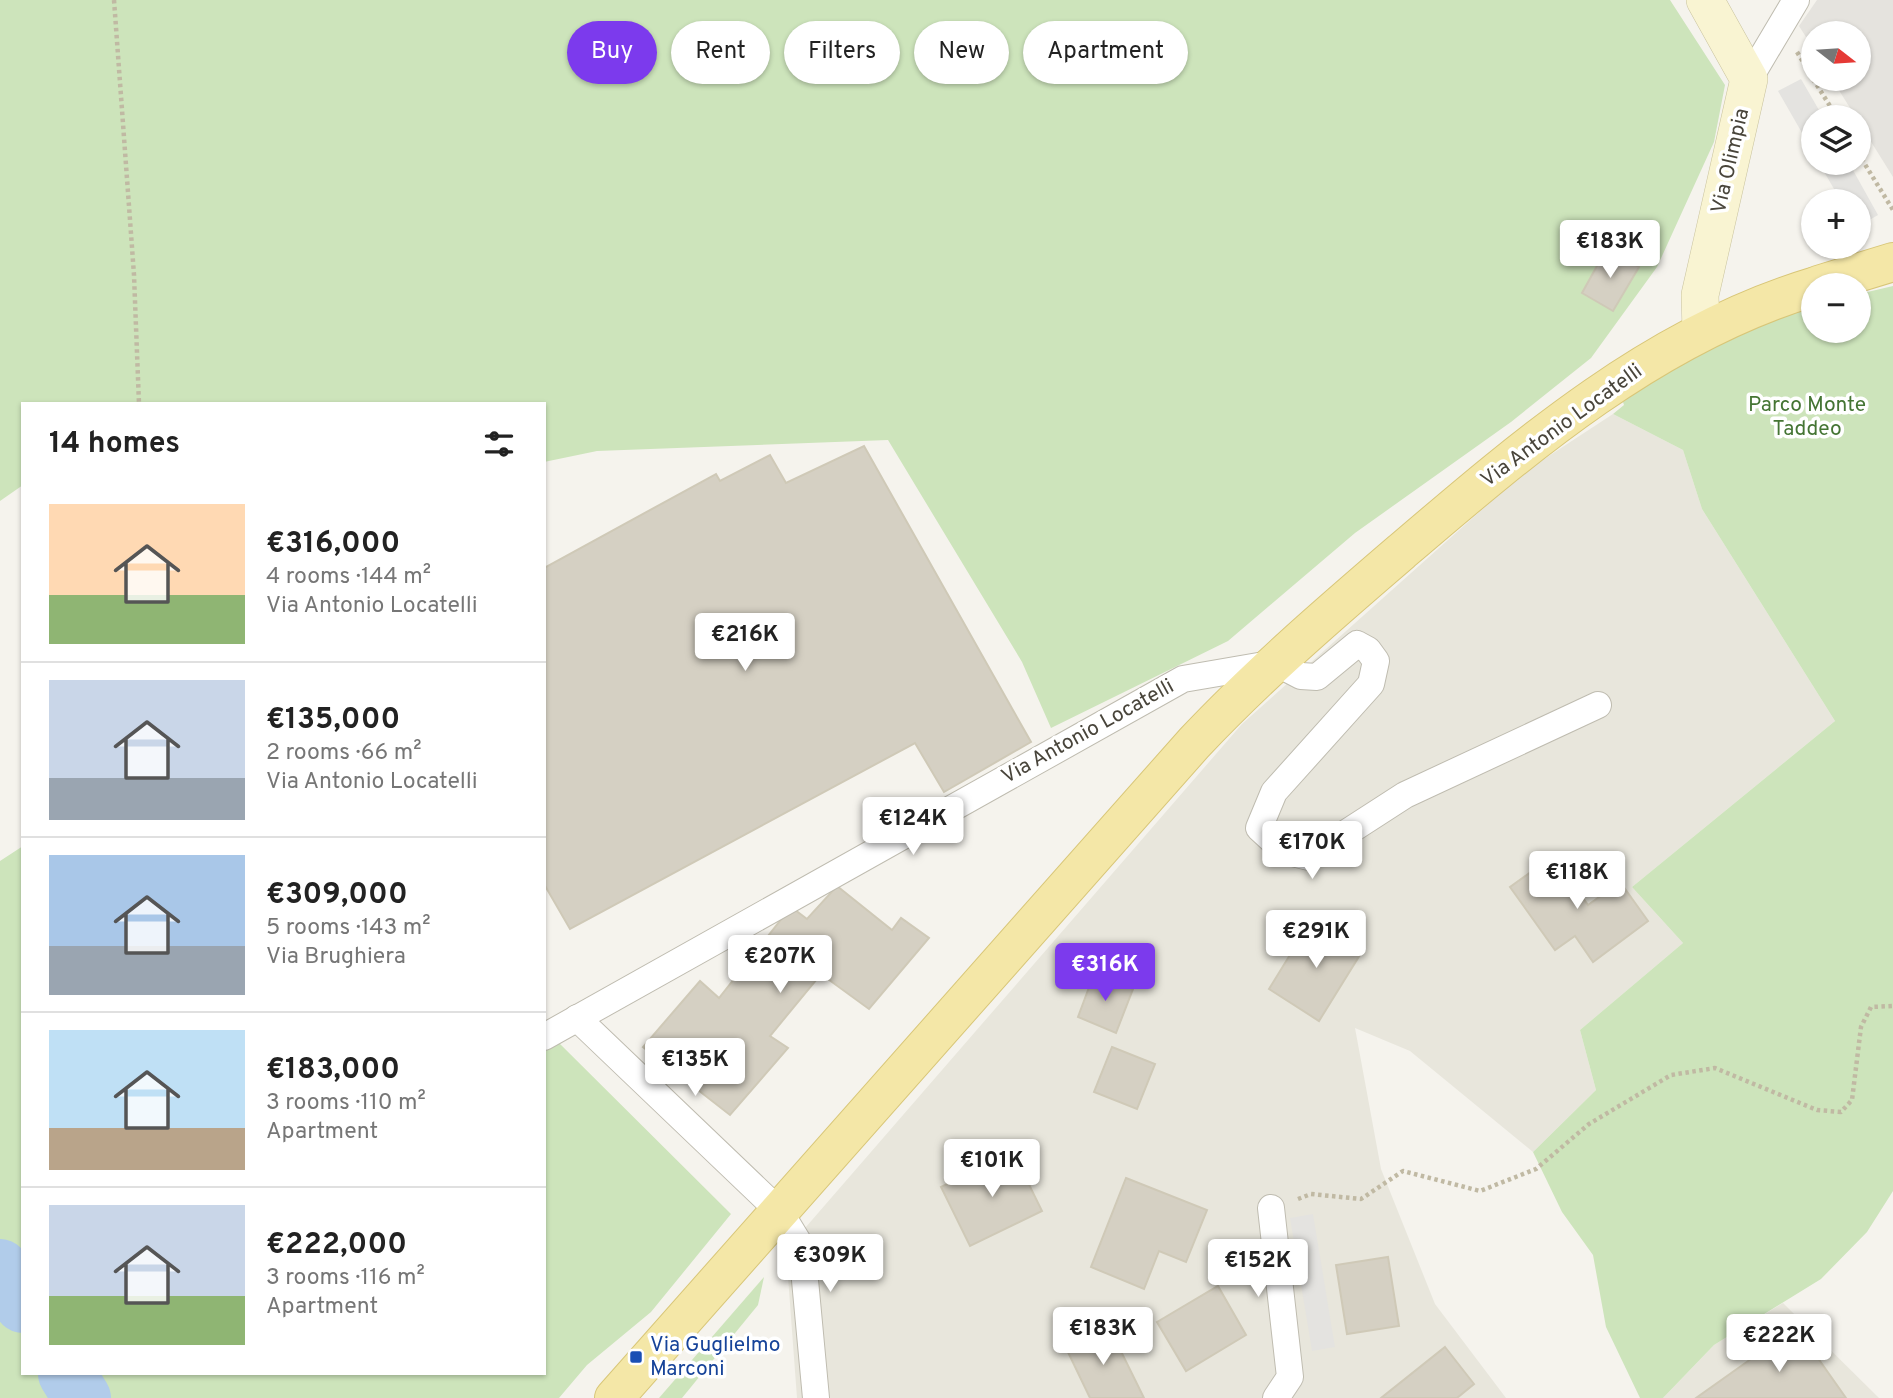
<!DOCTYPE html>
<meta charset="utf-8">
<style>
:root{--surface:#fff;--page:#f2f2f2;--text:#222;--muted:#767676;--line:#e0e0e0;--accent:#7c3aed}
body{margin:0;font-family:Overpass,sans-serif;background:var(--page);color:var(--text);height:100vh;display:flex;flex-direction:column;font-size:26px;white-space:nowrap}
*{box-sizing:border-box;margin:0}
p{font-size:23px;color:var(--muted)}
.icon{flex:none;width:38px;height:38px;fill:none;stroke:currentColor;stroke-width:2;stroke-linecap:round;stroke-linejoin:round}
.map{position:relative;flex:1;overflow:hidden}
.panel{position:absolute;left:21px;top:402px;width:525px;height:973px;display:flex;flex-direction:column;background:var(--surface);border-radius:0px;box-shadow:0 2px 5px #0004}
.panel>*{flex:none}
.banner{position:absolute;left:567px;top:21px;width:665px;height:63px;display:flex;gap:14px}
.needle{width:46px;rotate:107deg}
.controls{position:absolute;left:1801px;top:21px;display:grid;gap:14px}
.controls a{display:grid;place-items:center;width:70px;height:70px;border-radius:50%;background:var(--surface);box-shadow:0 2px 5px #0004;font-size:35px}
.price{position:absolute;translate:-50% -60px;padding:0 16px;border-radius:7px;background:#fff;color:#222;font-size:23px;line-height:46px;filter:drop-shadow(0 2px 4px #0008)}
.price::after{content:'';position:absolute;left:50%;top:42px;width:21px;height:16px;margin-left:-10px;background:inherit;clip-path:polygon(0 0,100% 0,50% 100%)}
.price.current{background:var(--accent);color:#fff}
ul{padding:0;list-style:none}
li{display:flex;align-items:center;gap:21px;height:175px;padding:0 28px}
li+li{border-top:2px solid var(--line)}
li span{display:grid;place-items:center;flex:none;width:196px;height:140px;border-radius:0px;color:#555}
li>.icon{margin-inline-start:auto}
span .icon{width:84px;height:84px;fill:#fffc;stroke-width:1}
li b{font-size:30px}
h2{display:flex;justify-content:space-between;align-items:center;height:84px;padding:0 28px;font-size:30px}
.chip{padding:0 24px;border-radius:32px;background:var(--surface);box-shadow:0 2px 5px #0004;font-size:24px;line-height:63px}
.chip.current{background:var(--accent);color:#fff}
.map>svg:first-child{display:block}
.residential{fill:#e8e6dc}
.industrial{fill:#e5e3de}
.green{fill:#cde4bb}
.parking{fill:#e4e3e0}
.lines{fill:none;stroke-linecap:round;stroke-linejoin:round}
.river{stroke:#b1ccea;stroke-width:58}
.building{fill:#d5d0c3;stroke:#cfc9b7;stroke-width:2}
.minor-casing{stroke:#bfbcb0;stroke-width:28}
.secondary-casing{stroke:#c9c39e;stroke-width:38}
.primary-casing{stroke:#d8c678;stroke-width:40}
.path{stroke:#c0b9a3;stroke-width:4.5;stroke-dasharray:3.5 3.5;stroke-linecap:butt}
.minor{stroke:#fff;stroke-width:26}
.secondary{stroke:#f9f4d2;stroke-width:37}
.primary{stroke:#f4e7a7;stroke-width:38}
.transit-dot{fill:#1a4fb4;stroke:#fff;stroke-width:2.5}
.labels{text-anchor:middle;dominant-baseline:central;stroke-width:7;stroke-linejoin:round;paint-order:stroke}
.street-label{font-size:21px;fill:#49453b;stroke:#fff}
.park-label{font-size:21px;fill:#457534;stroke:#fff}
.transit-label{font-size:21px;fill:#164399;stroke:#fff;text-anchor:start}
</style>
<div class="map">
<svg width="1893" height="1398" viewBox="0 0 1893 1398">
<rect width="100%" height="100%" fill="#f5f3ed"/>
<g class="residential">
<polygon points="1613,414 1683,450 1702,509 1835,721 1632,887 1683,943 1580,1030 1596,1090 1533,1152 1410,1051 1355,1028 1381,1169 1435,1304 1506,1398 797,1398 786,1250 1242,724 1523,473"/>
<polygon points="1783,1303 1879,1398 1663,1398 1714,1345"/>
</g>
<polygon class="industrial" points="1817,0 1893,0 1893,177 1832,79 1858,79 1858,33 1813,33 1813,48 1799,26"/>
<g class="green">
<polygon points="0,0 1670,0 1725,85 1714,142 1657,267 1591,358 1511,422 1355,533 1228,641 1051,728 1022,662 888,440 597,451 544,462 544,404 23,404 23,485 0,501"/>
<path d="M1893,286v905l-26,41 -46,47 -107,66 -51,53h-23l-34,-71 -13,-72 -31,-43 -29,-60 63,-62 -16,-60 103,-87 -51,-56 203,-166 -133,-212 -19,-59 -70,-36 11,-9 -1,-3c57,-40 122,-83 190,-98v27h45l1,-37z"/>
<polygon points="23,846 23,1374 544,1374 544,1045 554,1038 731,1214 651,1312 587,1365 559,1398 0,1398 0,861"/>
<polygon points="764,1277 758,1305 682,1398 659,1398"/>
</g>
<g class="parking">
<polygon points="1801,79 1823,117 1813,117 1813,152 1778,91"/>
<polygon points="1819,163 1849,163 1878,215 1859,226 1858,201 1841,201"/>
<polygon points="1313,1214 1335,1347 1312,1351 1290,1218"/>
</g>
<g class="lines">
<g class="river">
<polyline points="0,1268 23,1304"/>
<polyline points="67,1374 82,1398"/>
</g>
</g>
<g class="building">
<polygon points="1607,248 1639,267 1613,311 1582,293"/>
<polygon points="864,446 1031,742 944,792 915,743 570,929 544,884 544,568 716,474 720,481 770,455 786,483"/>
<polygon points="1553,856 1588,905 1620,882 1648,921 1593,962 1575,936 1555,950 1510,887"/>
<polygon points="837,886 892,930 901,918 929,938 869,1009 821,974 770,1036 788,1048 730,1115 643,1047 700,981 719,998 791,907 807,919"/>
<polygon points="1312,919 1363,950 1319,1021 1269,989"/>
<polygon points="1094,974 1133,989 1116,1033 1078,1017"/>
<polygon points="1112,1047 1155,1064 1137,1109 1094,1092"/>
<polygon points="1013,1152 1042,1211 970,1246 941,1187"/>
<polygon points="1126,1178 1207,1210 1186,1262 1159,1251 1144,1289 1091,1267"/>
<polygon points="1388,1257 1399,1326 1347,1334 1336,1265"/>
<polygon points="1218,1286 1246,1335 1186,1371 1157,1322"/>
<polygon points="1108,1325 1144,1398 1090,1398 1065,1346"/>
<polygon points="1796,1327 1846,1398 1696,1398"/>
<polygon points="1445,1347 1474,1384 1457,1398 1381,1398"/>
</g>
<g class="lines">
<g class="minor-casing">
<g id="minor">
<polyline points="1749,79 1796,0"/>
<polyline points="577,1018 780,1212 802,1248 816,1398"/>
<polyline points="544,1037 1183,679 1276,663 1301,676 1317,677 1357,644 1368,650 1376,661 1371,684 1274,792 1259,828 1284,851 1309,857 1405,795 1598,705"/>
<polyline points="1271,1208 1290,1377 1276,1398"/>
</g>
</g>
<g class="secondary-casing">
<polyline id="secondary" points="1701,332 1700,295 1749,79 1705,0"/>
</g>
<g class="primary-casing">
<g id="primary">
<polyline points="1818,285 1893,262"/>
<path d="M614,1398l580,-655c64,-68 136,-130 207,-191 124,-106 253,-217 412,-265"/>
</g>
</g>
<g class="path">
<polyline points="114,0 134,275 139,404"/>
<polyline points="1797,52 1813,78"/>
<polyline points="1813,79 1837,117"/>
<polyline points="1858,153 1893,210"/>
<polyline points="1298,1199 1311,1194 1361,1199 1403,1171 1480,1191 1536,1169 1589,1124 1671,1075 1715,1068 1817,1110 1841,1112 1852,1100 1861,1027 1871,1007 1893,1006"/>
</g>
<use href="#minor" class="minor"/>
<use href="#secondary" class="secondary"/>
<use href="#primary" class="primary"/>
</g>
<rect class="transit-dot" x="629" y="1350" width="14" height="14" rx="3.5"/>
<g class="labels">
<g class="street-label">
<text transform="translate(1731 161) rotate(-77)">Via Olimpia</text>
<text transform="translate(1562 426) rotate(-36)">Via Antonio Locatelli</text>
<text transform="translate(1088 732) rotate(-29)">Via Antonio Locatelli</text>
</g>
<g class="park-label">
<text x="1807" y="405">Parco Monte<tspan x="1807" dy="24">Taddeo</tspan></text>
</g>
<g class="transit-label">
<text x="650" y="1345">Via Guglielmo<tspan x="650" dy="24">Marconi</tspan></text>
</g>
</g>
</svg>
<div class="controls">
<a><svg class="needle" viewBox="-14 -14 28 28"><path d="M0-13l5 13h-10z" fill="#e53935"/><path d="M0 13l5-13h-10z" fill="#767676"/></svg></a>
<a><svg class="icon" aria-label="layers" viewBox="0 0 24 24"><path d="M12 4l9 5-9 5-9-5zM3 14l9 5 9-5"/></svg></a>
<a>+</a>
<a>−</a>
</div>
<b class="price" style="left:1610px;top:280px">€183K</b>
<b class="price" style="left:745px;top:673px">€216K</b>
<b class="price" style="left:913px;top:857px">€124K</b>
<b class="price" style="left:1312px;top:881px">€170K</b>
<b class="price" style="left:1577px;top:911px">€118K</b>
<b class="price" style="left:1316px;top:970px">€291K</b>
<b class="price" style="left:780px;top:995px">€207K</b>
<b class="price current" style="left:1105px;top:1003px">€316K</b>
<b class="price" style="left:695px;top:1098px">€135K</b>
<b class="price" style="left:992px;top:1199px">€101K</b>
<b class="price" style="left:830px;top:1294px">€309K</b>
<b class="price" style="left:1258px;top:1299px">€152K</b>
<b class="price" style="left:1103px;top:1367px">€183K</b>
<b class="price" style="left:1779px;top:1374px">€222K</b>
<div class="banner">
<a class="chip current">Buy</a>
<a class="chip">Rent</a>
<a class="chip">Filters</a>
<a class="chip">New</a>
<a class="chip">Apartment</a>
</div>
<section class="panel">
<h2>14 homes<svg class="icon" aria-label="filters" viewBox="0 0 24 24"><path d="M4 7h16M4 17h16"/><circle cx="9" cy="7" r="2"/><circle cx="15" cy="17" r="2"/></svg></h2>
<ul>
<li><span style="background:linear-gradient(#ffd9b3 65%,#8fb573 0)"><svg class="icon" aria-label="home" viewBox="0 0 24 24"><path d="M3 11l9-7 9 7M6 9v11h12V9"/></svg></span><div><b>€316,000</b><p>4 rooms · 144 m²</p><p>Via Antonio Locatelli</p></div></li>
<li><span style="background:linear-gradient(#c9d6e8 70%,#9aa5b1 0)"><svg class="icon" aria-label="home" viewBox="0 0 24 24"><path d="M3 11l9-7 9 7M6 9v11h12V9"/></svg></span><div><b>€135,000</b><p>2 rooms · 66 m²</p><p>Via Antonio Locatelli</p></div></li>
<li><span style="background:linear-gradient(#a9c7e8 65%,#9aa5b1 0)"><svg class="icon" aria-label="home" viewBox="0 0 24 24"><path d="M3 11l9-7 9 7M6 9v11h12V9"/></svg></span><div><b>€309,000</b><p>5 rooms · 143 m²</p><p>Via Brughiera</p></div></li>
<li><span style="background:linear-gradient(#bfe0f5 70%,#b9a48a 0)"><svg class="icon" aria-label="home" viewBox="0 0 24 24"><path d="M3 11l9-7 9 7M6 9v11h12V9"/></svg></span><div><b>€183,000</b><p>3 rooms · 110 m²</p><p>Apartment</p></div></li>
<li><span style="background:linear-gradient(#c9d6e8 65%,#8fb573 0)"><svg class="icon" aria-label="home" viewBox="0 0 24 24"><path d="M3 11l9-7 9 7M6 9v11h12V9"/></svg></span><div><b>€222,000</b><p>3 rooms · 116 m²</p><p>Apartment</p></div></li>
</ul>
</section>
</div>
